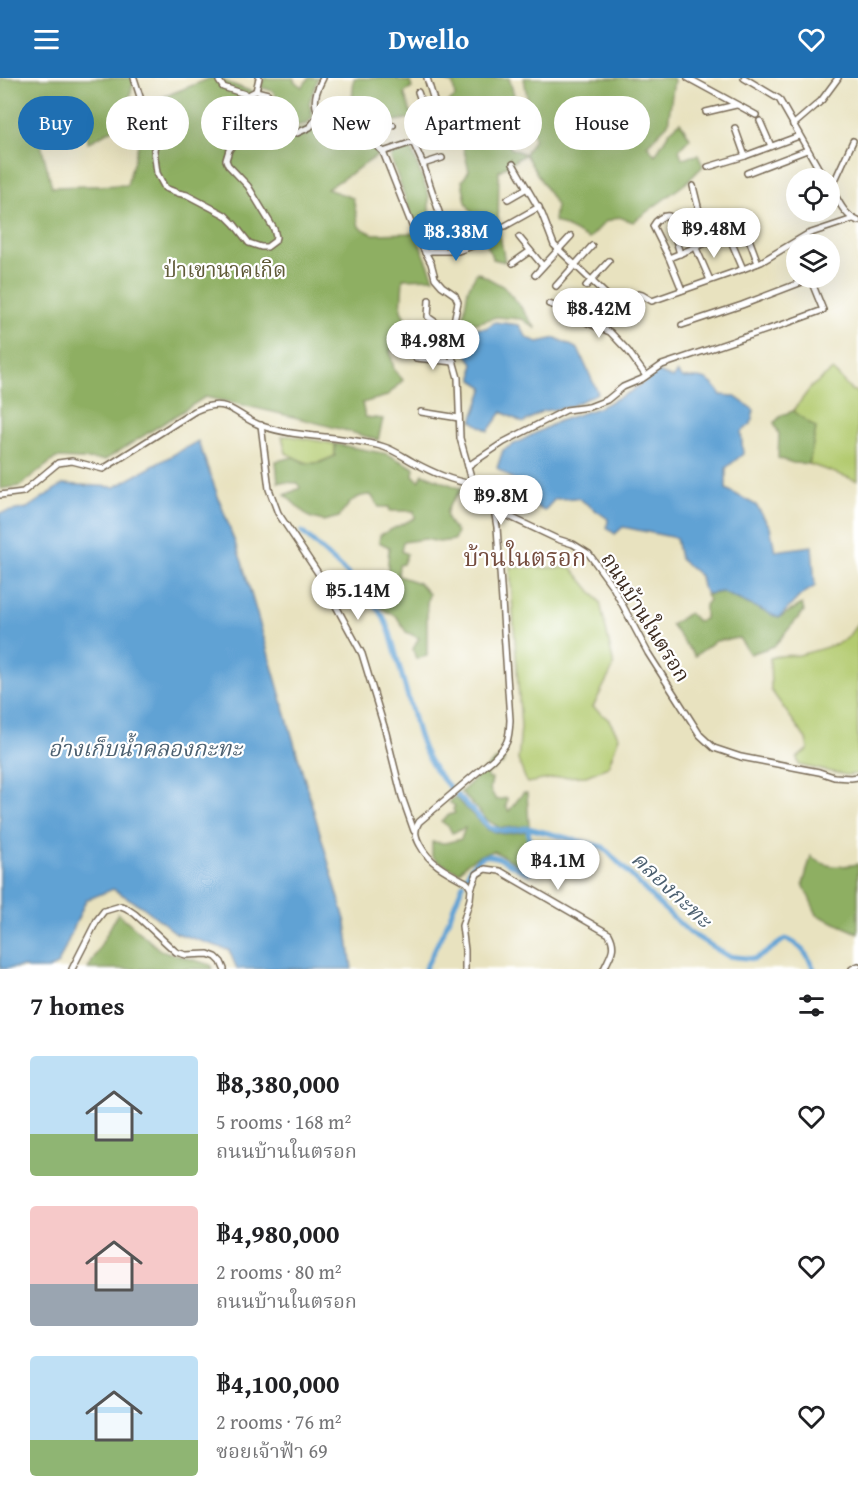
<!DOCTYPE html>
<meta charset="utf-8">
<style>
:root{--surface:#fff;--page:#f6f6f6;--text:#202124;--muted:#757577;--accent:#1f6fb2}
body{margin:0;font-family:"Gentium Book Plus","Noto Serif Thai",serif;background:var(--page);color:var(--text);height:100vh;display:flex;flex-direction:column;font-size:22px;white-space:nowrap}
*{box-sizing:border-box;margin:0}
p{font-size:20px;color:var(--muted)}
.icon{flex:none;width:33px;height:33px;fill:none;stroke:currentColor;stroke-width:2;stroke-linecap:round;stroke-linejoin:round}
.map{position:relative;height:891px;overflow:hidden}
.side{display:flex;flex-direction:column;background:var(--surface);flex:1}
.side>*{flex:none}
.banner{position:absolute;left:18px;top:18px;width:822px;height:54px;display:flex;gap:12px}
.buttons{position:absolute;left:786px;top:90px;display:grid;gap:12px}
.buttons a{display:grid;place-items:center;width:54px;height:54px;border-radius:50%;background:var(--surface);box-shadow:0 6px 24px #0002;font-size:30px}
.price{position:absolute;translate:-50% -51px;padding:0 14px;border-radius:21px;background:#fff;color:#222;font-size:20px;line-height:39px;filter:drop-shadow(0 2px 3px #0008)}
.price::after{content:'';position:absolute;left:50%;top:36px;width:18px;height:14px;margin-left:-9px;background:inherit;clip-path:polygon(0 0,100% 0,50% 100%)}
.price.selected{background:var(--accent);color:#fff}
ul{padding:0;list-style:none}
li{display:flex;align-items:center;gap:18px;height:150px;padding:0 30px}
li span{display:grid;place-items:center;flex:none;width:168px;height:120px;border-radius:6px;color:#555}
li>.icon{margin-inline-start:auto}
span .icon{width:72px;height:72px;fill:#fffc;stroke-width:1}
li b{font-size:26px}
h2{display:flex;justify-content:space-between;align-items:center;height:72px;padding:0 30px;font-size:26px}
.chip{padding:0 21px;border-radius:27px;background:var(--surface);box-shadow:0 6px 24px #0002;font-size:21px;line-height:54px}
.chip.selected{background:var(--accent);color:#fff}
header{display:flex;justify-content:space-between;align-items:center;height:78px;padding:0 30px;background:var(--accent);color:#fff;font-size:27px;font-weight:700}
.map>svg:first-child{display:block}
.green{fill:#b3cb70;stroke:#777a47;stroke-width:1.5}
.forest{fill:#8eaf62;stroke:#646c40;stroke-width:1.5}
.water{fill:#61a2d4;stroke:#4e6679;stroke-width:1.5}
.lines{fill:none;stroke-linecap:round;stroke-linejoin:round}
.canal{stroke:#61a2d4;stroke-width:5}
.minor-casing{stroke:#786a56;stroke-width:8}
.minor{stroke:#fff;stroke-width:5}
.labels{text-anchor:middle;dominant-baseline:central;stroke-width:4.5;stroke-linejoin:round;paint-order:stroke}
.park-label{font-size:21px;fill:#5f5a37;stroke:#fff}
.street-label{font-size:21px;fill:#3b2a1e;stroke:#fff}
.water-label{font-size:22px;font-style:italic;fill:#4c6070;stroke:#fff}
.quarter-label{font-size:24px;fill:#754d3e;stroke:#fff}
</style>
<header><svg class="icon" aria-label="menu" viewBox="0 0 24 24"><path d="M4 6h16M4 12h16M4 18h16"/></svg>Dwello<svg class="icon" aria-label="heart" viewBox="0 0 24 24"><path d="M12 20l-8-8c-3-5 5-10 8-4 3-6 11-1 8 4z"/></svg></header>
<div class="map">
<svg width="858" height="891" viewBox="0 0 858 891">
<rect width="100%" height="100%" fill="#fff"/>
<filter id="ink" filterUnits="userSpaceOnUse"><feTurbulence type="fractalNoise" baseFrequency=".0167" numOctaves="2"/><feDisplacementMap in="SourceGraphic" scale="12" xChannelSelector="R" yChannelSelector="G"/><feConvolveMatrix kernelMatrix="1 2 1 2 8 2 1 2 1" color-interpolation-filters="sRGB"/></filter>
<filter id="wash" filterUnits="userSpaceOnUse"><feTurbulence type="fractalNoise" baseFrequency=".008" numOctaves="4" result="noise"/><feDisplacementMap in="SourceGraphic" scale="24" xChannelSelector="R" yChannelSelector="G"/><feGaussianBlur stdDeviation="1.35" result="paint"/><feColorMatrix in="noise" values="0 0 0 0 0 0 0 0 0 0 0 0 0 0 0 0 0 1.4 0 .05"/><feComposite in="paint" operator="in"/></filter>
<g filter="url(#wash)">
<rect width="100%" height="100%" fill="#e8e2bf"/>
<g class="green">
<polygon points="833,292 851,312 858,314 858,403 809,386 816,350 793,333 811,309"/>
<path d="M282,358h8l45,8v12c-24,11 -26,9 -49,-3z"/>
<polygon points="510,489 572,490 600,524 614,588 593,629 609,642 619,659 608,689 586,698 560,699 527,705 518,682 521,649"/>
<path d="M858,545v151l-12,1 -47,-10 -2,-7 11,-9 -2,-10 -35,-49 -1,-32c13,-5 18,-1 29,-3 8,-2 41,-11 47,-16 4,-4 8,-11 12,-16z"/>
</g>
<g class="forest">
<path d="M0,0h134l-9,44 -37,21 -3,-39 -50,17 17,66 75,-2 23,-83 61,-24h5l36,14 20,11 20,27 15,-2 14,-12 16,3 46,33 -56,37 26,9 6,29 14,7 42,-1 19,45 -31,1 -2,32 15,24 -8,10 -18,5 4,20 9,10 -16,16 -25,7 3,14 18,2 -5,21c-57,-17 -115,-31 -173,-43l-100,63 -49,-2 -36,28 -20,3z"/>
<polygon points="265,0 294,0 294,3 302,9 309,0 318,0 309,25 313,39 306,46 295,48 288,42 273,13 260,9"/>
<polygon points="354,0 398,0 398,2 410,4 412,10 404,15 413,40 395,43 366,53 355,45 367,34 366,29 358,23 352,23"/>
<polygon points="443,0 509,0 519,34 511,55 510,70 525,76 534,61 524,0 673,0 674,2 668,46 647,67 655,77 670,53 680,44 690,60 679,72 682,80 698,77 703,88 686,105 633,144 619,139 605,144 589,161 554,143 556,127 525,76 499,93 498,147 505,184 493,181 480,151 466,124 462,103 469,93 457,43 444,28 455,19 453,6 442,2"/>
<polygon points="411,70 429,118 429,131 434,144 416,150 391,80 393,75"/>
<polygon points="477,194 504,209 520,228 536,251 522,241 496,239 477,245 463,242 468,211"/>
<polygon points="793,333 816,350 809,386 793,385 778,380 779,356 774,345 782,337"/>
<path d="M335,366l52,10 27,14 -1,7 6,6 4,-7 39,15c-14,17 -24,25 -5,43l-3,8 -15,2 -14,-3 -22,3 -2,9 6,3 -4,10 -4,1 -1,11 21,7 10,11 -2,9v53l-11,3 -3,-10 6,-11 -13,-6 -9,-15 -16,-9 -5,-11 -4,-13 9,2 6,-7 2,-32 -10,-5 1,-7 35,-17 -1,-7h-24l-1,-4h-10l-8,-12c-17,0 -22,8 -32,22l-16,4 -14,-4 -24,-22 15,-7 -2,-5 -20,-1 -2,-21 18,-4 11,6h14l16,-7z"/>
<polygon points="722,514 779,540 802,526 804,533 774,568 750,576 739,560 715,563 695,578 671,547 689,535 697,543 705,541 705,527 709,522 706,517"/>
<polygon points="503,678 504,683 502,687 496,686 496,689 492,693 488,694 487,700 492,701 490,711 496,722 507,720 506,729 509,733 523,715 527,715 529,748 500,750 487,742 461,714 494,683"/>
<path d="M455,719l33,33 15,4 24,-3 2,37 -1,2 -34,-19c-14,3 -26,9 -35,21l-20,-10 -7,-6v-14l13,1 16,-4 4,-11 -13,5 -3,-6 -8,-6 8,-6 6,-2 -2,-4 2,-3 -6,-4z"/>
<path d="M811,778c15,13 29,11 47,8v69l-41,-18 -14,-31z"/>
<polygon points="118,835 160,872 211,887 212,891 88,891"/>
</g>
<g class="water">
<polygon points="495,244 519,247 527,260 538,264 556,260 578,271 598,315 569,329 543,333 523,345 502,334 488,353 472,343 484,309 473,302 473,285 462,270 462,262 459,255 465,251 486,250"/>
<path d="M658,294l15,6 4,-6 5,6c20,-1 28,-1 39,17l13,1 20,14 -3,14 -10,8 2,22 -17,14v21l30,16 14,22 5,24 37,-5 3,40 -15,10 -21,22 -57,-26 -15,2 -5,-7 -2,-11 -20,-17 -4,-21 -53,-11 -8,7 -8,-6 1,-9 -30,-21 -23,1 -11,12 -29,-17 3,-11 -21,-15 6,-18 56,-29 39,-13 32,-16z"/>
<polygon points="198,363 242,484 276,602 346,845 352,891 237,891 229,872 176,855 143,829 113,811 86,822 58,886 49,891 27,891 25,889 0,891 0,435 27,430 63,406 115,409"/>
</g>
<g class="lines">
<g class="canal">
<polyline points="302,454 349,497 383,538 390,555 418,655 424,672 435,692 451,711"/>
<path d="M457,717l33,33 14,3 24,-3 75,19 61,62 25,23 39,24 26,3 10,-5 21,-15c15,4 23,17 29,30"/>
<path d="M467,797c15,-29 27,-20 50,-7 5,2 7,4 13,5l2,-4 -4,-41"/>
<polyline points="425,891 446,848 463,806"/>
</g>
</g>
</g>
<g filter="url(#ink)">
<g class="lines">
<g class="minor-casing">
<g id="minor">
<polyline points="134,0 142,25 154,38 158,49 154,72 157,95 165,110 178,115 187,117 225,137 234,146 249,165 261,169 267,169 275,163 276,159 274,151 248,108 228,87 226,82 229,72 241,57 249,32 248,17 256,13 268,16 286,48 289,52 297,55 310,49 319,37"/>
<polyline points="220,0 219,3 223,9 248,17"/>
<polyline points="688,0 756,37"/>
<polyline points="744,0 779,21 824,100"/>
<polyline points="256,13 259,0"/>
<polyline points="418,14 425,34 436,29 427,0"/>
<polyline points="706,34 736,27"/>
<polyline points="319,37 337,41 361,54 383,74 415,155 431,185 435,200 442,208 455,217 458,224 449,268 458,300 460,360 473,406 478,419 485,427 557,461 573,466 589,476 613,509 648,575 700,657 714,670 741,679 819,694 834,699 851,700 858,699"/>
<path d="M319,37c-7,-13 -3,-24 4,-37"/>
<polyline points="760,43 771,68"/>
<polyline points="793,47 821,23 838,0"/>
<polyline points="735,50 745,78"/>
<polyline points="365,57 393,47"/>
<polyline points="383,74 413,64 423,86 442,80"/>
<polyline points="513,86 542,136 554,167 614,224 638,216 642,217 652,223 743,191 761,184 808,156 853,141"/>
<polyline points="708,89 745,78 799,58"/>
<polyline points="747,95 807,72"/>
<polyline points="693,108 707,165"/>
<path d="M830,108c8,13 13,29 28,35"/>
<polyline points="831,111 853,63"/>
<polyline points="508,121 527,110"/>
<polyline points="505,148 539,129"/>
<polyline points="744,148 758,185"/>
<polyline points="415,155 441,148 443,146 423,86"/>
<polyline points="519,159 543,188"/>
<polyline points="696,170 710,202"/>
<polyline points="425,175 431,173 458,173 478,166"/>
<path d="M669,180l-16,-32c3,-6 10,-11 16,-10l1,3 10,35"/>
<polyline points="513,185 530,173"/>
<polyline points="535,197 571,158"/>
<polyline points="556,208 592,168"/>
<polyline points="586,208 609,183"/>
<polyline points="682,212 669,180 728,156 743,191"/>
<polyline points="429,222 428,239 451,255"/>
<polyline points="549,226 564,231 588,245 610,254 628,273 646,298"/>
<polyline points="682,247 742,227 810,201"/>
<polyline points="416,280 454,284"/>
<polyline points="421,334 459,340"/>
<polyline points="261,347 269,411 278,435 318,495 362,576 386,655 402,719 414,753"/>
<polyline points="468,388 504,364 566,332 589,329 607,322 623,309 642,301 662,287 793,243 823,232 810,200"/>
<path d="M0,417l23,-3 35,-29 14,-2 31,8 92,-58c34,-16 39,5 67,15 39,13 82,9 122,21 10,3 20,10 29,15 19,10 38,19 60,22"/>
<path d="M471,811l-3,-5 -2,-2c-19,-10 -36,-18 -46,-37 -5,-9 -6,-15 -1,-23l74,-63c15,-15 16,-18 17,-39l-13,-193 -3,-18"/>
<polyline points="72,891 97,842 104,833 121,828 126,830 135,836 176,874 186,877 208,876 216,879 221,884 224,891"/>
<path d="M465,891v-19l-3,-24 8,-27 1,-10 6,-15 8,-5 15,2 109,63c8,15 1,21 -5,35"/>
<polyline points="852,891 858,888"/>
</g>
</g>
<use href="#minor" class="minor"/>
</g>
</g>
<g class="labels">
<g class="park-label">
<text x="225" y="191">ป่าเขานาคเกิด</text>
</g>
<g class="street-label">
<text transform="translate(646 539) rotate(58)">ถนนบ้านในตรอก</text>
</g>
<g class="water-label">
<text x="145" y="670">อ่างเก็บน้ำคลองกะทะ</text>
<text transform="translate(672 811) rotate(43)">คลองกะทะ</text>
</g>
<g class="quarter-label">
<text x="525" y="479">บ้านในตรอก</text>
</g>
</g>
</svg>
<div class="buttons">
<a><svg class="icon" aria-label="locate" viewBox="0 0 24 24"><circle cx="12" cy="12" r="6"/><path d="M12 2v4M12 18v4M2 12h4M18 12h4"/></svg></a>
<a><svg class="icon" aria-label="layers" viewBox="0 0 24 24"><path d="M12 4l9 5-9 5-9-5zM3 14l9 5 9-5"/></svg></a>
</div>
<b class="price" style="left:714px;top:181px">฿9.48M</b>
<b class="price selected" style="left:456px;top:184px">฿8.38M</b>
<b class="price" style="left:599px;top:261px">฿8.42M</b>
<b class="price" style="left:433px;top:293px">฿4.98M</b>
<b class="price" style="left:501px;top:448px">฿9.8M</b>
<b class="price" style="left:358px;top:543px">฿5.14M</b>
<b class="price" style="left:558px;top:813px">฿4.1M</b>
<div class="banner">
<a class="chip selected">Buy</a>
<a class="chip">Rent</a>
<a class="chip">Filters</a>
<a class="chip">New</a>
<a class="chip">Apartment</a>
<a class="chip">House</a>
</div>
</div>
<section class="side">
<h2>7 homes<svg class="icon" aria-label="filters" viewBox="0 0 24 24"><path d="M4 7h16M4 17h16"/><circle cx="9" cy="7" r="2"/><circle cx="15" cy="17" r="2"/></svg></h2>
<ul>
<li><span style="background:linear-gradient(#bfe0f5 65%,#8fb573 0)"><svg class="icon" aria-label="home" viewBox="0 0 24 24"><path d="M3 11l9-7 9 7M6 9v11h12V9"/></svg></span><div><b>฿8,380,000</b><p>5 rooms · 168 m²</p><p>ถนนบ้านในตรอก</p></div><svg class="icon" aria-label="heart" viewBox="0 0 24 24"><path d="M12 20l-8-8c-3-5 5-10 8-4 3-6 11-1 8 4z"/></svg></li>
<li><span style="background:linear-gradient(#f6c9c9 65%,#9aa5b1 0)"><svg class="icon" aria-label="home" viewBox="0 0 24 24"><path d="M3 11l9-7 9 7M6 9v11h12V9"/></svg></span><div><b>฿4,980,000</b><p>2 rooms · 80 m²</p><p>ถนนบ้านในตรอก</p></div><svg class="icon" aria-label="heart" viewBox="0 0 24 24"><path d="M12 20l-8-8c-3-5 5-10 8-4 3-6 11-1 8 4z"/></svg></li>
<li><span style="background:linear-gradient(#bfe0f5 70%,#8fb573 0)"><svg class="icon" aria-label="home" viewBox="0 0 24 24"><path d="M3 11l9-7 9 7M6 9v11h12V9"/></svg></span><div><b>฿4,100,000</b><p>2 rooms · 76 m²</p><p>ซอยเจ้าฟ้า 69</p></div><svg class="icon" aria-label="heart" viewBox="0 0 24 24"><path d="M12 20l-8-8c-3-5 5-10 8-4 3-6 11-1 8 4z"/></svg></li>
</ul>
</section>
